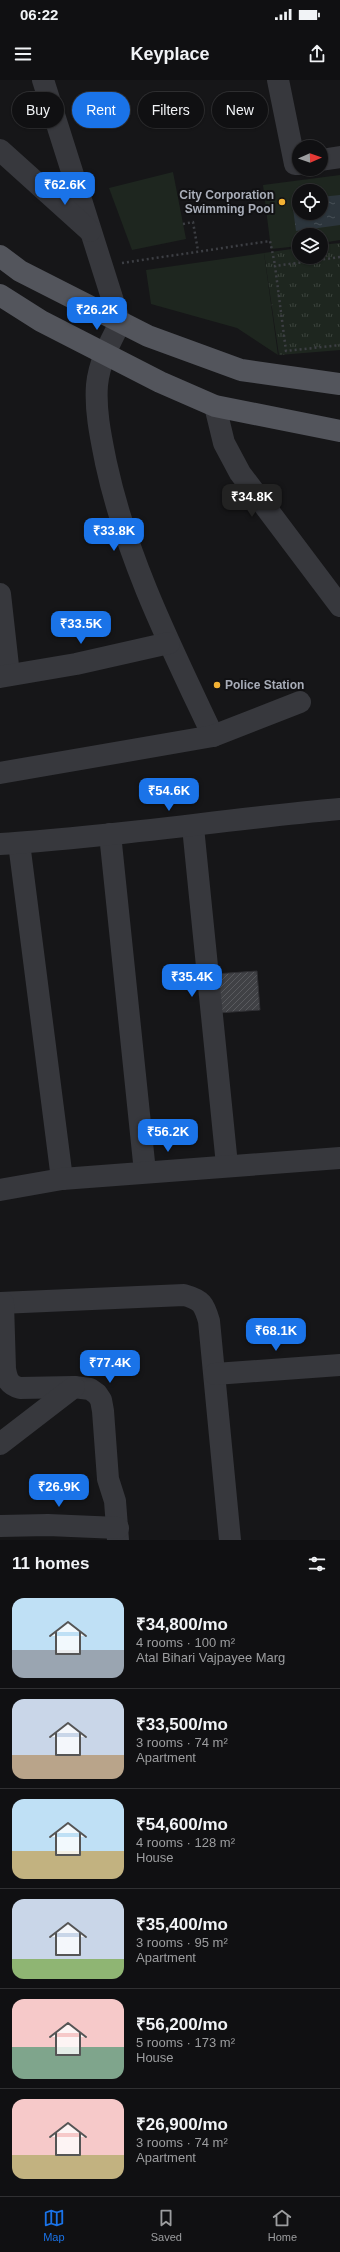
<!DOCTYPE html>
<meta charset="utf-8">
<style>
:root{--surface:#101012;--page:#1e1e20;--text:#f1f3f6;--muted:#9c9d9f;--line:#303032;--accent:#1a73e8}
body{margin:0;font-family:Helvetica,sans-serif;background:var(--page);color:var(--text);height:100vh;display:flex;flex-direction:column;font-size:15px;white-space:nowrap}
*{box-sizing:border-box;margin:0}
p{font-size:13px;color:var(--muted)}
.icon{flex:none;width:22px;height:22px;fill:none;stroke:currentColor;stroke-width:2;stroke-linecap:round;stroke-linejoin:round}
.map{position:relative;height:1460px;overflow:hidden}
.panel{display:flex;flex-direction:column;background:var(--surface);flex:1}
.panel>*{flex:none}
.hud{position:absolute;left:12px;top:12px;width:316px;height:36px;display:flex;gap:8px}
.needle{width:26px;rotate:88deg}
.fabs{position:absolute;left:292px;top:60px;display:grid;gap:8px}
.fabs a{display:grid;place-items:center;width:36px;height:36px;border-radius:50%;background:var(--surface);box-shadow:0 1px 3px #0004,0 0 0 1px var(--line);font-size:20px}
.price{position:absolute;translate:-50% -34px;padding:0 9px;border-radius:8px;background:var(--accent);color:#fff;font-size:13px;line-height:26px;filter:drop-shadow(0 1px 2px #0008)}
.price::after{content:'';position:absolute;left:50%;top:24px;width:12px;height:9px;margin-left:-6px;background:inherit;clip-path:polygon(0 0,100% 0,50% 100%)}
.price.current{background:#222;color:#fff}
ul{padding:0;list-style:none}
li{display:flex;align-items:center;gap:12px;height:100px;padding:0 12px}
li+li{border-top:1px solid var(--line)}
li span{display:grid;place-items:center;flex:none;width:112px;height:80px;border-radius:12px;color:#555}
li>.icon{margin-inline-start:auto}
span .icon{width:48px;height:48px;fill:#fffc;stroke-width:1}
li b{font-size:17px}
h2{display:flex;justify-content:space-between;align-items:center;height:48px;padding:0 12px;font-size:17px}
.tag{padding:0 14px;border-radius:18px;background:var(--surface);box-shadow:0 1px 3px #0004,0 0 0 1px var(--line);font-size:14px;line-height:36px}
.tag.current{background:var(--accent);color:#fff}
.status{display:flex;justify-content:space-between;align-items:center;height:28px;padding:0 20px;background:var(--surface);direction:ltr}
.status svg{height:11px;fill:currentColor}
header{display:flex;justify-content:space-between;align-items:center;height:52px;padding:0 12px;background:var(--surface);font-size:18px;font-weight:800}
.dock{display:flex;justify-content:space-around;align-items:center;height:56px;border-top:1px solid var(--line);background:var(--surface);font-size:11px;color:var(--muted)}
.dock a{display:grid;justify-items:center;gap:2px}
.dock .current{color:var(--accent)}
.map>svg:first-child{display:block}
.park{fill:url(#park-tufts)}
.garden{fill:#1e261f;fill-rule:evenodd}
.water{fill:url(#water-ripples)}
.building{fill:url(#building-hatch);stroke:#303034}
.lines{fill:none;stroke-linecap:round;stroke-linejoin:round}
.path{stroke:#3d3f44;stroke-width:2.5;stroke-dasharray:2 3;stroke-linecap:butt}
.minor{stroke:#37383d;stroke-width:22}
.major{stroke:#53555c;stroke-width:22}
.poi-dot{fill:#f2b134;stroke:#111113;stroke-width:1.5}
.labels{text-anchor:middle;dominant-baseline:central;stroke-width:4;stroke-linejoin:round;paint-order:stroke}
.poi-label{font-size:12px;font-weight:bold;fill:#a8adb8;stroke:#111113;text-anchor:end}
</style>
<div class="status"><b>06:22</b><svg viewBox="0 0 49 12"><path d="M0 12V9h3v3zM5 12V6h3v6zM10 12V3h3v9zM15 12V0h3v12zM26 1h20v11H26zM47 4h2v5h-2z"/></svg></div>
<header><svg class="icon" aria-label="menu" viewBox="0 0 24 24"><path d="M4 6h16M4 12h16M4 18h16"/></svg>Keyplace<svg class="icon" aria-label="share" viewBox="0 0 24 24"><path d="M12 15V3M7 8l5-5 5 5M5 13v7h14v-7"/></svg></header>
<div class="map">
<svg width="340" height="1460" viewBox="0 0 340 1460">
<defs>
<pattern id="park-tufts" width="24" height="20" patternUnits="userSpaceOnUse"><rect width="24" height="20" fill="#1e261f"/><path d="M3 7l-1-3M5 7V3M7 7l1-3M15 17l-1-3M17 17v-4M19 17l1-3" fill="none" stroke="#3c433d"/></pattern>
<pattern id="water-ripples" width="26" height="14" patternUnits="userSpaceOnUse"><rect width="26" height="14" fill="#2c353c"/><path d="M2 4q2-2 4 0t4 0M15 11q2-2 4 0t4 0" fill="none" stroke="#485056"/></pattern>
<pattern id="building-hatch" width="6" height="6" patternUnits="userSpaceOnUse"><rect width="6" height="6" fill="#404145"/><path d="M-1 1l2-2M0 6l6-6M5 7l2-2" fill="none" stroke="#595a5e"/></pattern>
</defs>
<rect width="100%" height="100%" fill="#161618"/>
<polygon class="park" points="340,163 340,270 279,275 264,173 299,168 299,177 321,177 321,165"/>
<g class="garden">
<polygon points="173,92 186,159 132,170 109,108"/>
<path d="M340,95v65l-19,3v-8h-22v11l-28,3 -8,-64zM299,111h22v22h-22z"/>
<polygon points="264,173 278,275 237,248 151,224 146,190"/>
</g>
<polygon class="water" points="340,115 340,145 296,151 292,121 299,120 299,133 321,133 321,117"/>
<polygon class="building" points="257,891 260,930 218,933 215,894"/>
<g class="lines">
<g class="path">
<polyline points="183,144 193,142 198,171"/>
<polyline points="340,177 275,186 286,271 340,265"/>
<polyline points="122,183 270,161 275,185"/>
</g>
<g class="minor">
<path d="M43,0l77,243c-10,19 -21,40 -23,62 -2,26 4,53 9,78 21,97 65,184 107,273"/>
<polyline points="278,0 295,84 299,84"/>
<polyline points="0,70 90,151"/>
<polyline points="321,80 340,77"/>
<polyline points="215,326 224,363 240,393 340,526"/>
<polyline points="0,514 9,595"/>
<polyline points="0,597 76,584 169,563"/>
<polyline points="0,693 213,656 300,622"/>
<polyline points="193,747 227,1085"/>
<polyline points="110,754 145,1092"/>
<polyline points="19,763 62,1099"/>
<path d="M0,764c114,-7 227,-25 340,-35"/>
<polyline points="0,1110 62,1099 340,1078"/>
<path d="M0,1223l184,-8c18,5 20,9 25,26l21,219"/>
<path d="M3,1223l2,66c2,11 4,16 15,19l54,-1 16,2 7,5 4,6 2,11 5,68 7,22 3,39"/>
<polyline points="215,1294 340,1285"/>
<polyline points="0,1364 74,1307"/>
<polyline points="0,1446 48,1445 118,1448"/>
</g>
<g class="major">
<polyline points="0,176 20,191 148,256 241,290 340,304"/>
<polyline points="0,215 41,241 160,302 215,326 340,351"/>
</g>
</g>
<g class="poi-dot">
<circle cx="282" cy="122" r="4"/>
<circle cx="217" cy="605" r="4"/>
</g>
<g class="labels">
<g class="poi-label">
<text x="274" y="115">City Corporation<tspan x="274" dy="14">Swimming Pool</tspan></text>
<text x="225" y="605" text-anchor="start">Police Station</text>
</g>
</g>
</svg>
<div class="fabs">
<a><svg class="needle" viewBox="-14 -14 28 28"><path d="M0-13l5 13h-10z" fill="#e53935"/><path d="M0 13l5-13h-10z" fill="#9c9d9f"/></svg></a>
<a><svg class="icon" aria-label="locate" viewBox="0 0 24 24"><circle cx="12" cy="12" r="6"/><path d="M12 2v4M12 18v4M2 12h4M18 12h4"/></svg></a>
<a><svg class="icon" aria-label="layers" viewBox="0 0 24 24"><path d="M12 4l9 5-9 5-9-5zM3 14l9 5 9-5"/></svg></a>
</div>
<b class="price" style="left:65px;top:126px">₹62.6K</b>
<b class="price" style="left:97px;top:251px">₹26.2K</b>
<b class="price current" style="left:252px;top:438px">₹34.8K</b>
<b class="price" style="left:114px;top:472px">₹33.8K</b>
<b class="price" style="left:81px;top:565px">₹33.5K</b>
<b class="price" style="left:169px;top:732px">₹54.6K</b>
<b class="price" style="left:192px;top:918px">₹35.4K</b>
<b class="price" style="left:168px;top:1073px">₹56.2K</b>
<b class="price" style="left:276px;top:1272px">₹68.1K</b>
<b class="price" style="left:110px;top:1304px">₹77.4K</b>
<b class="price" style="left:59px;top:1428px">₹26.9K</b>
<div class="hud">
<a class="tag">Buy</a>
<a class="tag current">Rent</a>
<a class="tag">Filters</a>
<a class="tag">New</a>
</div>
</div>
<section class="panel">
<h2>11 homes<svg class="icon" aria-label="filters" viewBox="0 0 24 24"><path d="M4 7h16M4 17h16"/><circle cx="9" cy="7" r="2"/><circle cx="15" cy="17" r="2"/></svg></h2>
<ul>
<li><span style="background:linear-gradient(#bfe0f5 65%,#9aa5b1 0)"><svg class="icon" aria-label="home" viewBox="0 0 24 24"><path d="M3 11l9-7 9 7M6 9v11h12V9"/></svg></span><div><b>₹34,800/mo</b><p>4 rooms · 100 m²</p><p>Atal Bihari Vajpayee Marg</p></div></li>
<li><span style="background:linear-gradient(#c9d6e8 70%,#b9a48a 0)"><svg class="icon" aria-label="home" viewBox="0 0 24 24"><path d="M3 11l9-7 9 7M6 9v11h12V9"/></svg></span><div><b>₹33,500/mo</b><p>3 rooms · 74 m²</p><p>Apartment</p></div></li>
<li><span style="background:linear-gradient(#bfe0f5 65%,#c2b280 0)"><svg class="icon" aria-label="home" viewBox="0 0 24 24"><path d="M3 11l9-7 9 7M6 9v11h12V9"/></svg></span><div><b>₹54,600/mo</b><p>4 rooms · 128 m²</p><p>House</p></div></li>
<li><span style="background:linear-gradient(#c9d6e8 75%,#8fb573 0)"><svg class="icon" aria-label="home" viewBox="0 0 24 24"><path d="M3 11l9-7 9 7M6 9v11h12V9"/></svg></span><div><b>₹35,400/mo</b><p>3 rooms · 95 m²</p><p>Apartment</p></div></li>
<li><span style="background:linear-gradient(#f6c9c9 60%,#7fa58c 0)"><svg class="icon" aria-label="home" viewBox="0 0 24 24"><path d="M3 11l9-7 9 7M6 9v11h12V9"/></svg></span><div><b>₹56,200/mo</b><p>5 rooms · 173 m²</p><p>House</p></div></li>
<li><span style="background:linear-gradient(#f6c9c9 70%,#c2b280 0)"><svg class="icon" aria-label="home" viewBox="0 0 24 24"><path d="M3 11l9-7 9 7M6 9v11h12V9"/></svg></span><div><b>₹26,900/mo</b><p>3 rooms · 74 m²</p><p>Apartment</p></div></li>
</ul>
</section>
<nav class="dock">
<a class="current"><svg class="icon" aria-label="map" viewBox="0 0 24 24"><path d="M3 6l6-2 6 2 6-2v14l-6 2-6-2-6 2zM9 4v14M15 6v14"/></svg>Map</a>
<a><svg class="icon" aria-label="saved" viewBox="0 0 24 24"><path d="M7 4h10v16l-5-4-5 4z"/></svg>Saved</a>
<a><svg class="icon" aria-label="home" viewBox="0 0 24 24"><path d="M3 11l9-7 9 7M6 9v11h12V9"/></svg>Home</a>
</nav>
